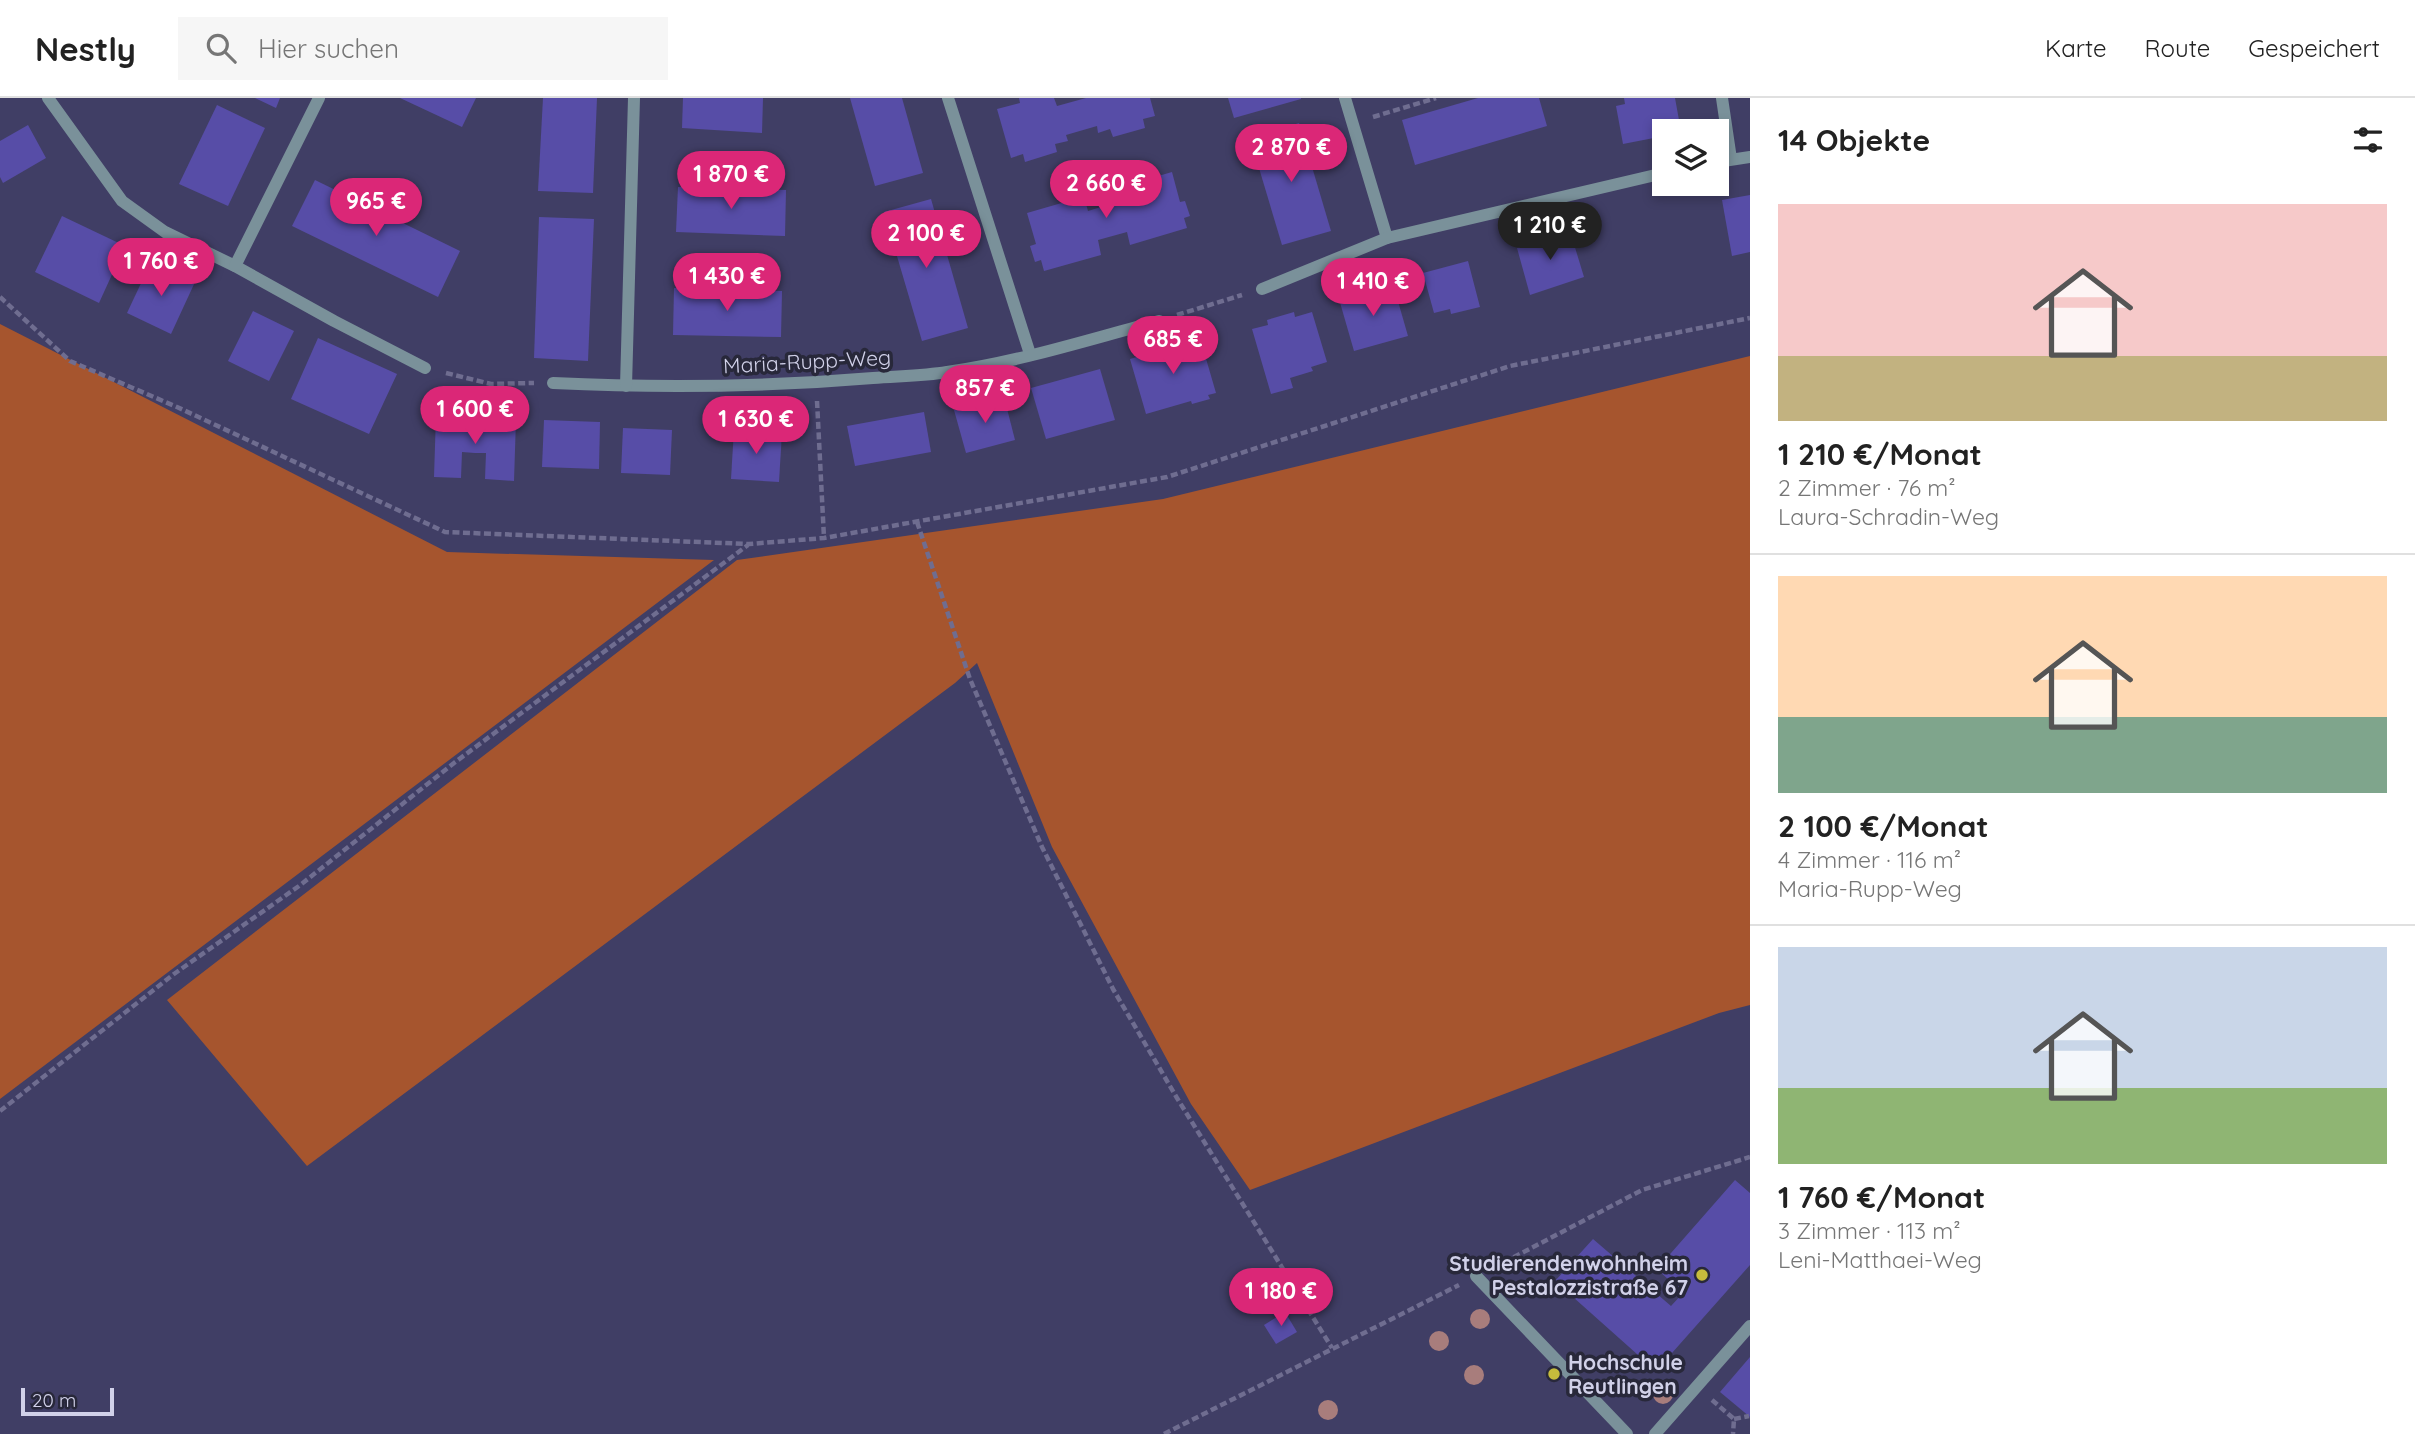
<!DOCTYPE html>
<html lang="de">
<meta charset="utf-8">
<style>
:root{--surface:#fff;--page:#f6f6f6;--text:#222;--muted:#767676;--line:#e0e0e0;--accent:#db2777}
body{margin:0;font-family:Quicksand,sans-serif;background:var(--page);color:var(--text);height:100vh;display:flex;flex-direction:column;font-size:26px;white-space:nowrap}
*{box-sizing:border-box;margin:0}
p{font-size:23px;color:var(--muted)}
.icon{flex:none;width:38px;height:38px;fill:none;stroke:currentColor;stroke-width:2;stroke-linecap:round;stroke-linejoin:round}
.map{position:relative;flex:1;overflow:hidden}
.side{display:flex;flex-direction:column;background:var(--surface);width:665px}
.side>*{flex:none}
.tools{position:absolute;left:1652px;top:21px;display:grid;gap:14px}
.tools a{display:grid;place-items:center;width:77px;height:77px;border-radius:0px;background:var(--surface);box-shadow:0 4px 10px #0003;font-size:35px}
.scale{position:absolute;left:21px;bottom:18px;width:93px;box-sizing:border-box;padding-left:7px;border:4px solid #d1d1e9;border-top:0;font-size:19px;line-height:24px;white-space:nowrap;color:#d1d1e9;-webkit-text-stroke:5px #28283a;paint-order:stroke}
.price{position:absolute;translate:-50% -60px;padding:0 16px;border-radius:24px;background:var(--accent);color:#fff;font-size:23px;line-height:46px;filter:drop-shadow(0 2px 4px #0008)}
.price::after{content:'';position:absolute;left:50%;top:42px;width:21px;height:16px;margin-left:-10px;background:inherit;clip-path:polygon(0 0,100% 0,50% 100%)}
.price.current{background:#222;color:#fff}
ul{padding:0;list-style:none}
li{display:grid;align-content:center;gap:14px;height:371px;padding:0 28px}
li+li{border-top:2px solid var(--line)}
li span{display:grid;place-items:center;height:217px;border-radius:0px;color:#555}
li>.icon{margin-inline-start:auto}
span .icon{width:126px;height:126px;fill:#fffc;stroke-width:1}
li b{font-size:30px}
h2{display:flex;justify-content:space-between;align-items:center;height:84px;padding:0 28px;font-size:30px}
header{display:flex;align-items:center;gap:42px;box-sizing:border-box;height:98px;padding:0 35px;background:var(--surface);border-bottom:2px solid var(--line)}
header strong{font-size:33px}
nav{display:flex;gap:38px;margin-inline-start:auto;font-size:24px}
.search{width:490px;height:63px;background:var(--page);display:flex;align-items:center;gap:18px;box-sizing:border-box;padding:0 24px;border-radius:0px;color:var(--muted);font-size:26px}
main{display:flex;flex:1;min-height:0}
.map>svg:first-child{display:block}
.green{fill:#a6552e}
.building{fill:#574da7}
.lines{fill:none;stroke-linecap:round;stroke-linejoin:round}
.path{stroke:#6f6d90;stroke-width:4.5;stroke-dasharray:7 3.5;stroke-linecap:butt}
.minor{stroke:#7a919a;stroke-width:12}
.tree{fill:#a87d7c}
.poi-dot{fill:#c6bc3c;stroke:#28283a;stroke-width:2.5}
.labels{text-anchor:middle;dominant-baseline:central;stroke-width:7;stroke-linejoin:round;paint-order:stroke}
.street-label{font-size:21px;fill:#d1d1e9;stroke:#28283a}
.poi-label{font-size:21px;font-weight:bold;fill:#d1d1e9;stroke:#28283a;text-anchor:end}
</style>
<header>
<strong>Nestly</strong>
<div class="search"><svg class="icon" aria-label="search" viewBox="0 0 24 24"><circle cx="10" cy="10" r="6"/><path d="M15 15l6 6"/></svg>Hier suchen</div>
<nav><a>Karte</a><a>Route</a><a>Gespeichert</a></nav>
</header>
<main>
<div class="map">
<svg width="1750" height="1336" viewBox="0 0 1750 1336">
<rect width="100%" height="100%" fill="#403e65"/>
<g class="green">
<polygon points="0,226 447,454 714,462 0,1001"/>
<polygon points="1750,258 1750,907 1719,915 1250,1092 1191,1006 1052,749 977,565 955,585 307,1068 167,902 737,462 1163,401"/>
</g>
<g class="building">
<polygon points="255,0 280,0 276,10"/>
<polygon points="400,0 476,0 462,29"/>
<polygon points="543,0 597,0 593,95 538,93"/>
<polygon points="683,0 763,0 762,35 682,30"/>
<polygon points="850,0 902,0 923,75 875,88"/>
<polygon points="1019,0 1054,0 1057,8 1086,0 1150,0 1155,18 1143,21 1145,30 1113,39 1110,31 1098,35 1097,28 1066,37 1068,43 1055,46 1057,54 1025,64 1023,56 1011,60 997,11 1020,5"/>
<polygon points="1228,0 1301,0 1301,1 1234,20"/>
<polygon points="1478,0 1539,0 1547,28 1415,67 1402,22"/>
<polygon points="1624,0 1675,0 1681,33 1664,33 1664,38 1623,46 1616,8 1625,6"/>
<polygon points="217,7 265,30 228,108 179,86"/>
<polygon points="1299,25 1331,133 1282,147 1250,40"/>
<polygon points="28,27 46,60 3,85 0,79 0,43"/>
<polygon points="1172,74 1180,104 1185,103 1190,118 1184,120 1187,130 1130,147 1127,134 1098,142 1101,157 1044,173 1041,162 1035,164 1030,148 1036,146 1027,115 1065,104 1063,97 1082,92 1088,113 1117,104 1111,84 1132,78 1134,85"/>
<polygon points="315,82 460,153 438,199 292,128"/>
<polygon points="678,89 786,92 785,138 676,134"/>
<polygon points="1750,97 1750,154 1732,158 1722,102"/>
<polygon points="931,101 968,230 922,243 884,114"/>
<polygon points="62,118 125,148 99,205 35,174"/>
<polygon points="539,119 594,121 588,263 534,260"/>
<polygon points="1557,133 1558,137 1570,133 1584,179 1530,197 1517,150 1531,145 1530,142"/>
<polygon points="1468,163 1480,209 1451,216 1450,211 1434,215 1423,175"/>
<polygon points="151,164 195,184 171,236 127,215"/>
<polygon points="1393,186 1408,238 1354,253 1339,201"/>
<polygon points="674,190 782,193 781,239 673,237"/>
<polygon points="253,213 294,233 269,283 228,263"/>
<polygon points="1294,214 1295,219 1312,214 1327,264 1311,269 1313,273 1290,280 1293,290 1271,296 1252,231 1268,227 1267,222"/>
<polygon points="318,240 397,276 369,336 291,301"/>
<polygon points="1200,240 1216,295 1208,297 1210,301 1192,306 1191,303 1146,316 1130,261"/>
<polygon points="1100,271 1115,322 1046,341 1031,290"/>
<polygon points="1004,299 1015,342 966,355 954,312"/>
<polygon points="924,314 931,354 855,368 847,328"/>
<polygon points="436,317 476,318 476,325 487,325 487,320 516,321 514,383 485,381 486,355 475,355 462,354 461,380 434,379"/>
<polygon points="544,322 600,324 599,371 542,369"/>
<polygon points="623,330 672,332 670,377 621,375"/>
<polygon points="734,331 782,334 779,384 731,381"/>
<polygon points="1735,1082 1750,1095 1750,1167 1656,1273 1555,1183 1593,1141 1671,1208 1683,1195 1657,1171"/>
<polygon points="1285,1214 1297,1234 1276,1246 1264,1227"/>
<polygon points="1750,1259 1750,1319 1720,1294"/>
</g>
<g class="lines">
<g class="path">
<polyline points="1373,19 1436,0"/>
<polyline points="0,199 70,263 177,309 445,434 749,446 824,440 1167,379 1510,268 1750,220"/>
<polyline points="1177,217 1242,197"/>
<polyline points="446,275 491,286 534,285"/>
<polyline points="817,303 824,440"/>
<polyline points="917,424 970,581 1042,749 1113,891 1177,1000 1332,1250"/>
<polyline points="0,1013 174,876 299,788 454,665 748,447"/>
<polyline points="1495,1169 1642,1092 1750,1059"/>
<polyline points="1712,1302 1734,1321 1733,1336"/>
<polyline points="1734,1321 1749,1318"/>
<polyline points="1164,1336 1459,1187"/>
</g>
<g class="minor">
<polyline points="48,0 122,103 165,134 235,168 334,223 425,270"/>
<polyline points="948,0 1030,256"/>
<polyline points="1345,0 1387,140"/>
<polyline points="1722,0 1731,61"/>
<polyline points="1717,64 1750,59"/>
<polyline points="235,168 319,0"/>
<polyline points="1262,191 1387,140 1664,75"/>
<path d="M553,285c107,5 213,4 320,-5 24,-2 50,-2 74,-6 72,-10 143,-33 212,-51"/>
<polyline points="626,288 634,0"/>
<polyline points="1476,1178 1627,1336"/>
<polyline points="1655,1336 1750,1228"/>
</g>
</g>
<g class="tree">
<circle cx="1480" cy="1221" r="10"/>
<circle cx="1439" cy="1243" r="10"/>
<circle cx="1474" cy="1277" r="10"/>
<circle cx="1663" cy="1296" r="10"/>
<circle cx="1328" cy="1312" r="10"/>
</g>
<g class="poi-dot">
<circle cx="1702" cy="1177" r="7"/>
<circle cx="1554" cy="1276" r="7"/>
</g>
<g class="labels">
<g class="street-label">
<text transform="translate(807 263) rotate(-3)">Maria-Rupp-Weg</text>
</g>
<g class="poi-label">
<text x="1688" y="1165">Studierendenwohnheim<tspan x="1688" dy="24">Pestalozzistraße 67</tspan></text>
<text x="1568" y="1264" text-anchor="start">Hochschule<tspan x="1568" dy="24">Reutlingen</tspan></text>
</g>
</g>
</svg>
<div class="tools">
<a><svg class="icon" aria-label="layers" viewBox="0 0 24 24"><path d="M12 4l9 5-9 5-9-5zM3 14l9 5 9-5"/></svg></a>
</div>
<div class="scale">20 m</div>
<b class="price" style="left:1291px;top:86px">2 870 €</b>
<b class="price" style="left:731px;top:113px">1 870 €</b>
<b class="price" style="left:1106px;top:122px">2 660 €</b>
<b class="price" style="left:376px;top:140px">965 €</b>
<b class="price current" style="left:1550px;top:164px">1 210 €</b>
<b class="price" style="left:926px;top:172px">2 100 €</b>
<b class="price" style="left:161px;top:200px">1 760 €</b>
<b class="price" style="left:727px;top:215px">1 430 €</b>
<b class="price" style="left:1373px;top:220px">1 410 €</b>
<b class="price" style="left:1173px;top:278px">685 €</b>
<b class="price" style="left:985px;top:327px">857 €</b>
<b class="price" style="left:475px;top:348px">1 600 €</b>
<b class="price" style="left:756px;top:358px">1 630 €</b>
<b class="price" style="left:1281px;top:1230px">1 180 €</b>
</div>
<section class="side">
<h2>14 Objekte<svg class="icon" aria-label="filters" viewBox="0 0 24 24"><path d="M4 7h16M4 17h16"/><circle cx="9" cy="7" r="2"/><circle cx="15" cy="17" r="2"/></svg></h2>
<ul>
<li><span style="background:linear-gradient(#f6c9c9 70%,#c2b280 0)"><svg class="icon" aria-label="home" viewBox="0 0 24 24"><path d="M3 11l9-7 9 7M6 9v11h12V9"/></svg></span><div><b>1 210 €/Monat</b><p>2 Zimmer · 76 m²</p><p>Laura-Schradin-Weg</p></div></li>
<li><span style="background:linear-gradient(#ffd9b3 65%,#7fa58c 0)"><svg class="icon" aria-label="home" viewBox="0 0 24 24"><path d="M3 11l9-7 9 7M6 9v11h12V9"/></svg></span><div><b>2 100 €/Monat</b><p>4 Zimmer · 116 m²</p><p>Maria-Rupp-Weg</p></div></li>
<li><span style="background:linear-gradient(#c9d6e8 65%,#8fb573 0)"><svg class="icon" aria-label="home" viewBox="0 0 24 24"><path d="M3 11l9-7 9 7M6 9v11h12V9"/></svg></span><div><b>1 760 €/Monat</b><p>3 Zimmer · 113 m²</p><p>Leni-Matthaei-Weg</p></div></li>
</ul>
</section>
</main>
